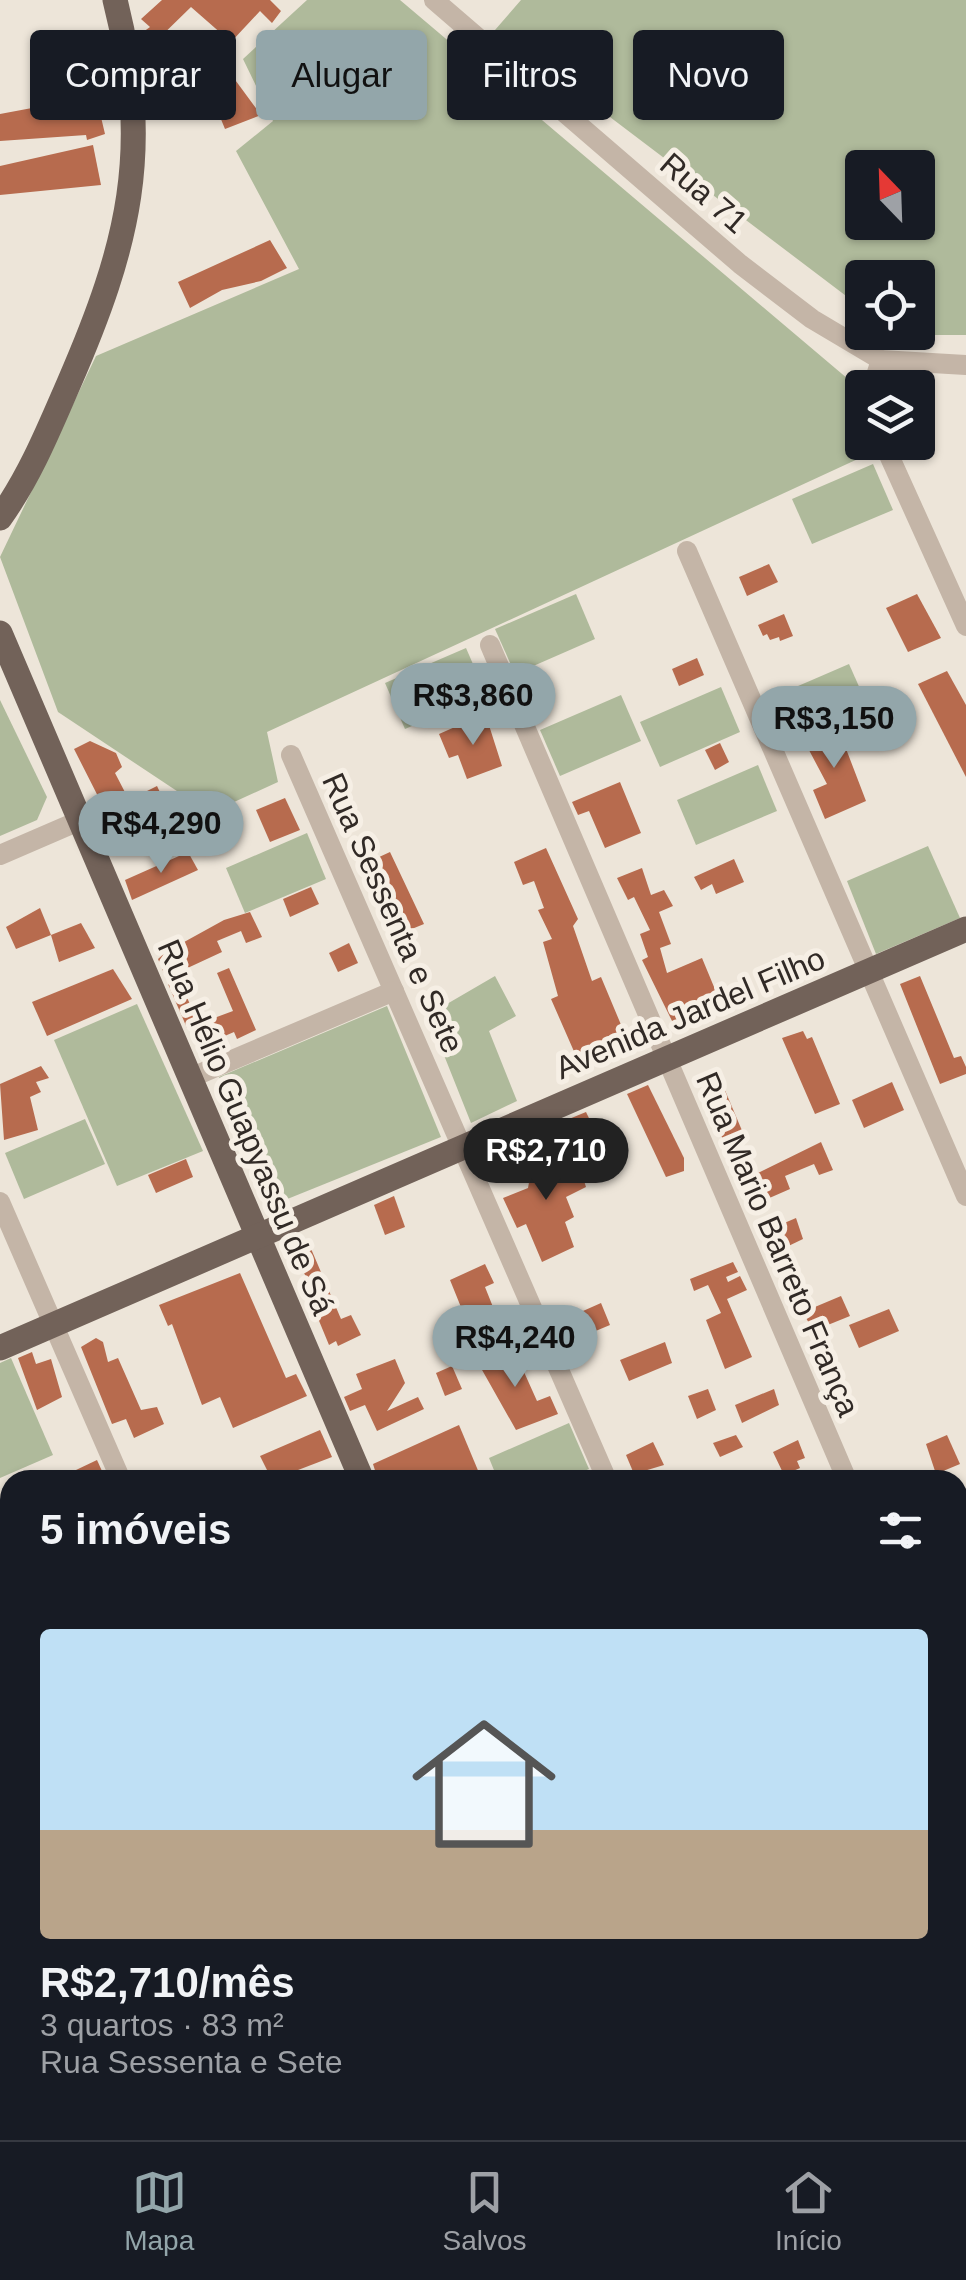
<!DOCTYPE html>
<html lang="pt">
<meta charset="utf-8">
<style>
:root{--surface:#171b24;--page:#242831;--text:#f1f3f6;--muted:#9ea1a6;--line:#363941;--accent:#93a6aa}
body{margin:0;font-family:Arial,sans-serif;background:var(--page);color:var(--text);height:100vh;display:flex;flex-direction:column;font-size:38px;white-space:nowrap}
*{box-sizing:border-box;margin:0}
p{font-size:32px;color:var(--muted)}
.icon{flex:none;width:55px;height:55px;fill:none;stroke:currentColor;stroke-width:2;stroke-linecap:round;stroke-linejoin:round}
.map{position:relative;flex:1;overflow:hidden}
.sheet{position:absolute;left:0px;top:1470px;width:968px;height:670px;display:flex;flex-direction:column;background:var(--surface);border-radius:30px 30px 0 0;box-shadow:0 2px 8px #0004}
.sheet>*{flex:none}
.hud{position:absolute;left:30px;top:30px;width:908px;height:90px;display:flex;gap:20px}
.needle{width:65px;rotate:337deg}
.fabs{position:absolute;left:845px;top:150px;display:grid;gap:20px}
.fabs a{display:grid;place-items:center;width:90px;height:90px;border-radius:10px;background:var(--surface);box-shadow:0 2px 8px #0004;font-size:50px}
.price{position:absolute;translate:-50% -85px;padding:0 22px;border-radius:35px;background:var(--accent);color:#111;font-size:32px;line-height:65px;filter:drop-shadow(0 2px 5px #0008)}
.price::after{content:'';position:absolute;left:50%;top:60px;width:30px;height:22px;margin-left:-15px;background:inherit;clip-path:polygon(0 0,100% 0,50% 100%)}
.price.active{background:#222;color:#fff}
ul{padding:0;list-style:none}
li{display:grid;align-content:center;gap:20px;height:530px;padding:0 40px}
li span{display:grid;place-items:center;height:310px;border-radius:10px;color:#555}
li>.icon{margin-inline-start:auto}
span .icon{width:180px;height:180px;fill:#fffc;stroke-width:1}
li b{font-size:42px}
h2{display:flex;justify-content:space-between;align-items:center;height:120px;padding:0 40px;font-size:42px}
.pill{padding:0 35px;border-radius:10px;background:var(--surface);box-shadow:0 2px 8px #0004;font-size:35px;line-height:90px}
.pill.active{background:var(--accent);color:#111}
.menu{display:flex;justify-content:space-around;align-items:center;height:140px;border-top:2px solid var(--line);background:var(--surface);font-size:28px;color:var(--muted)}
.menu a{display:grid;justify-items:center;gap:5px}
.menu .active{color:var(--accent)}
.map>svg:first-child{display:block}
.green{fill:#afba9b;fill-rule:evenodd}
.building{fill:#b76b4e}
.lines{fill:none;stroke-linecap:round;stroke-linejoin:round}
.minor{stroke:#c4b5a7;stroke-width:20}
.major{stroke:#726259;stroke-width:25}
.labels{text-anchor:middle;dominant-baseline:central;stroke-width:10;stroke-linejoin:round;paint-order:stroke}
.street-label{font-size:32px;fill:#312a26;stroke:#f6efe5}
</style>
<div class="map">
<svg width="966" height="2140" viewBox="0 0 966 2140">
<rect width="100%" height="100%" fill="#ede5d9"/>
<g class="green">
<polygon points="307,0 400,0 848,379 862,421 862,442 870,443 873,452 267,732 278,782 210,813 58,712 0,557 96,356 299,269 236,151 273,121 243,59"/>
<path d="M521,0h445v335h-68l-3,-2 23,-1v-54h-56v30l-367,-278zM862,168h56v54h-56z"/>
<polygon points="873,464 893,510 812,544 792,499"/>
<polygon points="576,594 595,639 515,674 495,629"/>
<polygon points="466,648 486,694 405,729 385,683"/>
<polygon points="849,664 869,709 788,744 768,699"/>
<polygon points="721,687 740,732 660,767 640,722"/>
<polygon points="621,695 641,741 560,776 540,730"/>
<polygon points="0,700 47,797 37,820 0,836"/>
<polygon points="758,765 777,811 696,845 677,800"/>
<polygon points="307,833 326,879 245,913 226,868"/>
<polygon points="928,846 960,918 876,954 847,881"/>
<polygon points="495,976 516,1016 489,1031 517,1101 471,1123 428,1015"/>
<polygon points="137,1004 203,1151 117,1186 54,1040"/>
<polygon points="387,1006 441,1137 275,1204 219,1077"/>
<polygon points="85,1119 105,1164 24,1199 5,1153"/>
<polygon points="11,1358 53,1455 0,1478 0,1363"/>
<polygon points="569,1423 589,1469 563,1480 498,1480 489,1458"/>
<polygon points="958,1775 966,1792 966,1859 958,1862"/>
</g>
<g class="building">
<polygon points="162,0 270,0 281,11 272,23 260,11 231,42 191,7 149,48 139,35 150,27 141,19"/>
<polygon points="163,54 178,76 162,89 150,65"/>
<polygon points="233,77 261,115 225,129 218,112 232,105 218,86"/>
<polygon points="96,96 105,134 87,140 86,135 0,141 0,114"/>
<polygon points="93,145 101,185 0,195 0,166"/>
<polygon points="270,240 287,268 261,281 222,290 190,308 178,282"/>
<polygon points="769,564 778,582 747,596 739,577"/>
<polygon points="917,594 941,638 908,652 886,608"/>
<polygon points="784,614 793,636 780,641 779,637 770,640 767,634 763,636 758,625"/>
<polygon points="697,658 704,675 679,686 672,669"/>
<polygon points="947,671 966,705 966,777 918,684"/>
<polygon points="487,719 502,766 467,779 458,755 449,758 439,734 464,723 467,728"/>
<polygon points="835,720 866,801 825,819 813,790 827,784 801,735"/>
<polygon points="90,741 116,753 122,767 115,773 129,800 157,786 168,809 108,836 101,814 106,812 74,749"/>
<polygon points="720,743 729,762 715,770 705,750"/>
<polygon points="620,782 641,833 605,848 589,811 578,815 572,802"/>
<polygon points="285,798 300,830 270,842 256,810"/>
<polygon points="546,848 578,919 573,926 592,981 601,977 627,1039 576,1056 551,999 558,996 543,942 552,939 538,910 544,908 534,881 523,885 514,862"/>
<polygon points="188,852 198,870 132,900 125,880"/>
<polygon points="390,852 424,924 402,933 378,876 371,880 364,864"/>
<polygon points="734,859 744,882 716,894 712,884 701,890 694,877"/>
<polygon points="642,868 651,895 664,890 673,906 659,912 671,944 660,948 667,973 702,958 719,999 674,1025 642,960 648,957 640,934 650,930 634,897 628,900 617,878"/>
<polygon points="311,887 319,904 290,917 283,899"/>
<polygon points="40,908 51,935 16,949 6,927"/>
<polygon points="250,912 262,937 246,943 241,931 217,941 222,952 166,978 158,959 166,952 224,920"/>
<polygon points="81,923 95,948 59,962 51,935"/>
<polygon points="349,943 358,963 338,972 329,953"/>
<polygon points="229,968 256,1030 237,1039 234,1032 213,1041 206,1021 233,1011 217,973"/>
<polygon points="113,969 132,999 47,1036 32,1002"/>
<polygon points="920,976 954,1058 961,1056 966,1067 966,1074 940,1084 900,984"/>
<polygon points="179,980 199,1024 187,1028 168,984"/>
<polygon points="803,1031 807,1039 812,1037 840,1104 815,1114 782,1038"/>
<polygon points="41,1066 49,1078 36,1082 41,1092 30,1097 38,1130 4,1140 0,1084"/>
<polygon points="892,1082 904,1110 864,1128 852,1100"/>
<polygon points="648,1085 684,1158 684,1171 666,1177 627,1094"/>
<polygon points="724,1088 746,1140 728,1151 704,1096"/>
<polygon points="586,1112 600,1141 581,1149 569,1119"/>
<polygon points="821,1142 833,1170 819,1175 814,1164 785,1176 790,1189 758,1203 753,1197 746,1179"/>
<polygon points="539,1144 551,1173 578,1162 586,1187 566,1197 574,1217 565,1222 574,1247 542,1262 526,1224 517,1228 503,1198 528,1188 530,1177 519,1151"/>
<polygon points="186,1159 193,1177 156,1193 148,1175"/>
<polygon points="394,1196 405,1227 385,1235 374,1205"/>
<polygon points="796,1218 803,1239 778,1251 768,1230"/>
<polygon points="309,1244 341,1319 351,1315 361,1335 338,1346 336,1341 329,1345 303,1282 307,1280 295,1250"/>
<polygon points="733,1262 738,1272 726,1277 728,1282 740,1276 747,1290 727,1299 752,1357 725,1369 706,1320 721,1313 708,1285 694,1291 690,1279"/>
<polygon points="485,1264 494,1283 485,1287 497,1317 477,1332 471,1320 467,1322 450,1280"/>
<polygon points="240,1273 286,1378 296,1374 307,1396 233,1428 220,1397 202,1405 172,1324 168,1326 159,1305"/>
<polygon points="841,1296 850,1316 813,1331 803,1312"/>
<polygon points="601,1303 610,1325 574,1340 565,1319"/>
<polygon points="889,1309 899,1331 859,1348 849,1325"/>
<polygon points="96,1338 103,1342 108,1362 118,1358 141,1410 157,1407 164,1424 134,1438 126,1419 112,1424 81,1347"/>
<polygon points="507,1342 519,1374 524,1372 537,1401 550,1396 558,1414 516,1430 477,1361 498,1352 495,1346"/>
<polygon points="665,1342 672,1363 629,1381 620,1360"/>
<polygon points="32,1352 36,1364 51,1359 62,1397 37,1410 18,1358"/>
<polygon points="395,1359 405,1383 387,1411 418,1397 424,1409 377,1431 365,1405 350,1411 344,1397 362,1389 356,1374"/>
<polygon points="452,1366 462,1389 445,1396 436,1373"/>
<polygon points="708,1389 716,1410 697,1419 688,1396"/>
<polygon points="774,1389 779,1405 742,1423 735,1405"/>
<polygon points="459,1425 482,1480 378,1480 373,1464"/>
<polygon points="320,1430 332,1457 272,1480 260,1456"/>
<polygon points="736,1435 743,1447 720,1457 713,1443"/>
<polygon points="947,1435 960,1464 936,1474 926,1444"/>
<polygon points="798,1440 805,1458 797,1461 800,1468 784,1475 773,1452"/>
<polygon points="653,1442 664,1465 634,1474 626,1455"/>
<polygon points="97,1460 106,1480 55,1480"/>
</g>
<g class="lines">
<g class="minor">
<polyline points="434,0 740,264 812,319 881,360 966,365"/>
<polyline points="872,388 881,360"/>
<polyline points="883,442 966,626"/>
<polyline points="687,551 966,1196"/>
<polyline points="490,645 847,1480"/>
<polyline points="291,755 607,1480"/>
<polyline points="0,855 81,820"/>
<polyline points="190,1078 394,991"/>
<polyline points="0,1202 121,1480"/>
<polyline points="958,1727 966,1745"/>
<polyline points="0,1752 10,1775"/>
<polyline points="164,2130 168,2140"/>
<polyline points="402,2130 407,2140"/>
<polyline points="891,2130 895,2140"/>
</g>
<g class="major">
<path d="M0,518c30,-42 49,-89 69,-135 60,-138 84,-233 46,-383"/>
<polyline points="0,633 362,1480"/>
<polyline points="0,1348 966,929"/>
<polyline points="958,1756 966,1752"/>
<polyline points="649,2130 654,2140"/>
<polyline points="84,2140 108,2130"/>
</g>
</g>
<g class="labels">
<g class="street-label">
<text transform="translate(704 193) rotate(41)">Rua 71</text>
<text transform="translate(393 913) rotate(66)">Rua Sessenta e Sete</text>
<text transform="translate(690 1013) rotate(-23)">Avenida Jardel Filho</text>
<text transform="translate(246 1127) rotate(67)">Rua Hélio Guapyassu de Sá</text>
<text transform="translate(778 1244) rotate(67)">Rua Mario Barreto França</text>
</g>
</g>
</svg>
<div class="fabs">
<a><svg class="needle" viewBox="-14 -14 28 28"><path d="M0-13l5 13h-10z" fill="#e53935"/><path d="M0 13l5-13h-10z" fill="#9ea1a6"/></svg></a>
<a><svg class="icon" aria-label="locate" viewBox="0 0 24 24"><circle cx="12" cy="12" r="6"/><path d="M12 2v4M12 18v4M2 12h4M18 12h4"/></svg></a>
<a><svg class="icon" aria-label="layers" viewBox="0 0 24 24"><path d="M12 4l9 5-9 5-9-5zM3 14l9 5 9-5"/></svg></a>
</div>
<b class="price" style="left:473px;top:748px">R$3,860</b>
<b class="price" style="left:834px;top:771px">R$3,150</b>
<b class="price" style="left:161px;top:876px">R$4,290</b>
<b class="price active" style="left:546px;top:1203px">R$2,710</b>
<b class="price" style="left:515px;top:1390px">R$4,240</b>
<div class="hud">
<a class="pill">Comprar</a>
<a class="pill active">Alugar</a>
<a class="pill">Filtros</a>
<a class="pill">Novo</a>
</div>
<section class="sheet">
<h2>5 imóveis<svg class="icon" aria-label="filters" viewBox="0 0 24 24"><path d="M4 7h16M4 17h16"/><circle cx="9" cy="7" r="2"/><circle cx="15" cy="17" r="2"/></svg></h2>
<ul>
<li><span style="background:linear-gradient(#bfe0f5 65%,#b9a48a 0)"><svg class="icon" aria-label="home" viewBox="0 0 24 24"><path d="M3 11l9-7 9 7M6 9v11h12V9"/></svg></span><div><b>R$2,710/mês</b><p>3 quartos · 83 m²</p><p>Rua Sessenta e Sete</p></div></li>
</ul>
</section>
</div>
<nav class="menu">
<a class="active"><svg class="icon" aria-label="map" viewBox="0 0 24 24"><path d="M3 6l6-2 6 2 6-2v14l-6 2-6-2-6 2zM9 4v14M15 6v14"/></svg>Mapa</a>
<a><svg class="icon" aria-label="saved" viewBox="0 0 24 24"><path d="M7 4h10v16l-5-4-5 4z"/></svg>Salvos</a>
<a><svg class="icon" aria-label="home" viewBox="0 0 24 24"><path d="M3 11l9-7 9 7M6 9v11h12V9"/></svg>Início</a>
</nav>
